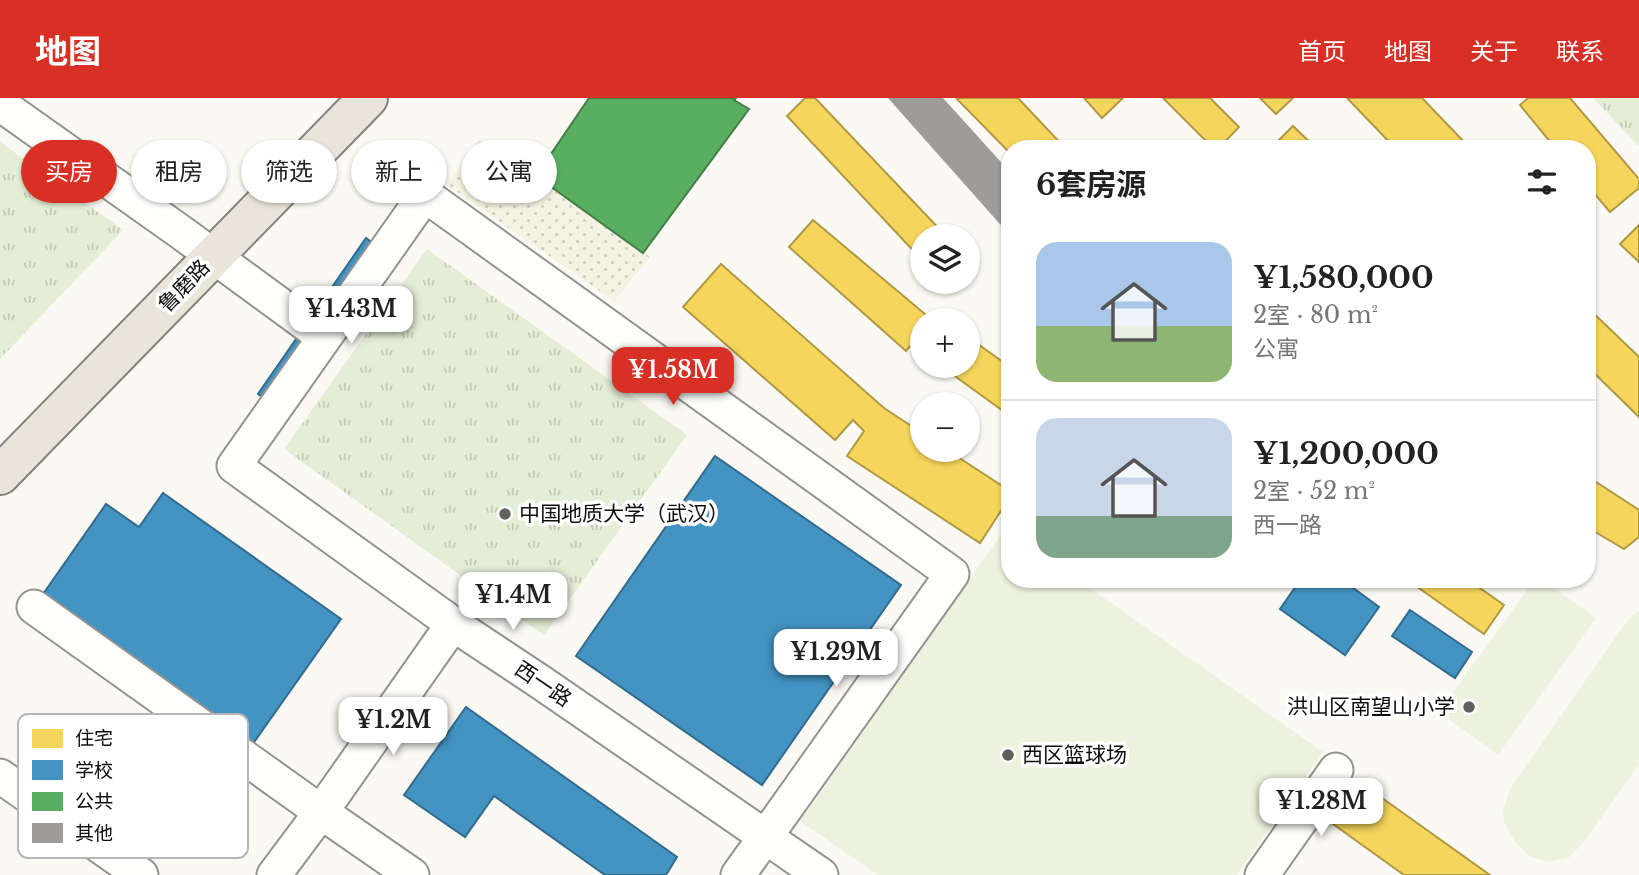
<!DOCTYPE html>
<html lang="zh">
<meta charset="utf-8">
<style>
:root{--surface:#fff;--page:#f6f6f6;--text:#222;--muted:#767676;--line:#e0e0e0;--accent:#d93025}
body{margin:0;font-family:"Libre Baskerville","Noto Sans SC",serif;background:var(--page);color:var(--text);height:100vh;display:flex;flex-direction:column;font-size:26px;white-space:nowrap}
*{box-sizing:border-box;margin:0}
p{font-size:23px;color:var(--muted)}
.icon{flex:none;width:38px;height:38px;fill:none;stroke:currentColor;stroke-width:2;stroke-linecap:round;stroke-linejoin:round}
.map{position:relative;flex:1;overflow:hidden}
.panel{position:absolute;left:1001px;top:42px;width:595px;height:448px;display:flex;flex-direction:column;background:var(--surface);border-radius:28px;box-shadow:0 2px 5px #0004}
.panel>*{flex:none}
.top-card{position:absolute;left:21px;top:42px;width:665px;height:63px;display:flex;gap:14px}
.tools{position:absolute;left:910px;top:126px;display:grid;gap:14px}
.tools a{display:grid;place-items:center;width:70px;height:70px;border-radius:50%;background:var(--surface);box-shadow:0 2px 5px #0004;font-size:35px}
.price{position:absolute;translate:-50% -60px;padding:0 16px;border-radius:14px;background:#fff;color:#222;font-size:23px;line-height:46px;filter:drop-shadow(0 2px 4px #0008)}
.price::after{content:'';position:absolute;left:50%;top:42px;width:21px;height:16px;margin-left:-10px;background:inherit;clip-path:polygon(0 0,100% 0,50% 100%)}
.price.on{background:var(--accent);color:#fff}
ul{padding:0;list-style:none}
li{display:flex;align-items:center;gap:21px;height:175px;padding:0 35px}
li+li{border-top:2px solid var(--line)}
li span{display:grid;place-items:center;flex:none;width:196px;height:140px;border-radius:21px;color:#555}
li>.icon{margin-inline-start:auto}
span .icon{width:84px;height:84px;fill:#fffc;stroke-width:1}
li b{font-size:30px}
h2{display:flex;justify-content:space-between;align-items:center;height:84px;padding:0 35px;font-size:30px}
.chip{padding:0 24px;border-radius:32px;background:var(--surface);box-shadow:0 2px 5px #0004;font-size:24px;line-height:63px}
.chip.on{background:var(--accent);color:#fff}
header{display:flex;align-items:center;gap:42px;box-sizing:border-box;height:98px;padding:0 35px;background:var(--accent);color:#fff}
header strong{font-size:33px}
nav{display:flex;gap:38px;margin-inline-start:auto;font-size:24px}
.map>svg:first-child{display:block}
.farmland{fill:url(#farmland-dots)}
.park{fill:url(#park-tufts)}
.pitch{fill:#edf2df}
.homes{fill:#f6d55c;stroke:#b09944;stroke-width:2}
.schools{fill:#4393c3;stroke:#336b8c;stroke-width:2}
.public{fill:#5aae61;stroke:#437e48;stroke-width:2}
.building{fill:#9d9c98}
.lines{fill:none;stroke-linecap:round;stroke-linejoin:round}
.minor-casing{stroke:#949391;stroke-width:37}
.major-casing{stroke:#81817e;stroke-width:42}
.minor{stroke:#fefefd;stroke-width:33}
.major{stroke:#e9e5db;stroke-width:38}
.poi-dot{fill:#60605e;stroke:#fff;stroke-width:2.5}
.labels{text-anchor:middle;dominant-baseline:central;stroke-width:7;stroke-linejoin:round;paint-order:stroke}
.street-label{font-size:21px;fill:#0d0d0d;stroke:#fff}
.poi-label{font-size:21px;fill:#0d0d0d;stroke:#fff;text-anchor:start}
.key{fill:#fff;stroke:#b6b6b6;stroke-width:2}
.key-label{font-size:19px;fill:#0d0d0d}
</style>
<header>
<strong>地图</strong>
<nav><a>首页</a><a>地图</a><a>关于</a><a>联系</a></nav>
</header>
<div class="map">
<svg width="1639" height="777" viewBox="0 0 1639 777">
<defs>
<pattern id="farmland-dots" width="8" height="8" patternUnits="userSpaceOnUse" patternTransform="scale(1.75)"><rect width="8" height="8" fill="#f4f2e1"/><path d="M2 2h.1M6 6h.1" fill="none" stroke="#d0cec0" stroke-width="1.8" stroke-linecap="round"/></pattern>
<pattern id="park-tufts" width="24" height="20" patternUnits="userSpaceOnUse" patternTransform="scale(1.75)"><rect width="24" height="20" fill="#e4edd5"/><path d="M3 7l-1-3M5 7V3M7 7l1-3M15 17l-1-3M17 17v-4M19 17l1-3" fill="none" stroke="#c2cab6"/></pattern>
</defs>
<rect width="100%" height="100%" fill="#faf9f3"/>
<polygon class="farmland" points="479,41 650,159 614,203 447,87"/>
<g class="park">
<polygon points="1593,0 1639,0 1639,48"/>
<polygon points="0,44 123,132 0,261"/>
<polygon points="427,151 687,337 544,537 284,351"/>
</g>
<g class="pitch">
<polygon points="1005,431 1010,434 1010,481 1077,481 1323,654 1237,777 878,777 800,723"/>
<polygon points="1535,481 1541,481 1596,520 1498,657 1439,614"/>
<polygon points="1639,513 1639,666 1583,745 1568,760 1547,764 1528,757 1515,744 1504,724 1503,712 1510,691 1624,527 1634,516"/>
</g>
<g class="homes">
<polygon points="805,0 815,0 946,138 922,138 922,162 787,18"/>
<polygon points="956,0 1018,0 1066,51 1010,51 1010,55"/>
<polygon points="1084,0 1123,0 1102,20"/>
<polygon points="1163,0 1210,0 1239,29 1218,51 1214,51"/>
<polygon points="1260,0 1293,0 1276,16"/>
<polygon points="1347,0 1422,0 1469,49 1467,51 1396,51"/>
<polygon points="1528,0 1570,0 1639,81 1639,90 1610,114 1587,87 1587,51 1556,51 1520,7"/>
<polygon points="1293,28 1317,51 1270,51"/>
<polygon points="813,122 932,222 922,222 922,234 906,253 789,149"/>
<polygon points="1639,127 1639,164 1620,146"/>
<polygon points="721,166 884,310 922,335 922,352 947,352 1010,393 1010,399 980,445 847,358 864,333 853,322 835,342 683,209"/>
<polygon points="1587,209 1639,259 1639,319 1587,268"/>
<polygon points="968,239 1010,269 1010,318 941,268 968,268"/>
<polygon points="1587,378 1639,412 1639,439 1624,451 1587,429"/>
<polygon points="1406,481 1467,481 1504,507 1484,536"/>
<polygon points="1361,685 1490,777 1404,777 1333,726"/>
</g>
<g class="schools">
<polygon points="366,140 385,154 278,309 258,296"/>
<polygon points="715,358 901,487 762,687 576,558"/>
<polygon points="163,395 341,521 245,657 34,509 106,406 139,429"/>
<polygon points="1301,481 1341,481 1379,509 1345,557 1280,511"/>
<polygon points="1410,512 1472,554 1455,580 1392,538"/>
<polygon points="466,609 677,759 666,777 605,777 494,698 465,739 404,697"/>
</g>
<polygon class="public" points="589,0 736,0 734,2 749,11 643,155 536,78"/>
<polygon class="building" points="888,0 943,0 1010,74 1010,132 1007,134"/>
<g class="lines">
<g class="minor-casing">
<g id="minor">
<polyline points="0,6 182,135 324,239"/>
<polyline points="34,509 321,714 274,777"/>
<polyline points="0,678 141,777"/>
<polyline points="412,777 321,714 453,526"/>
<polyline points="738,777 766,738 952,476 425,97 234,368 453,526 539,583 821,777"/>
<polyline points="1262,777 1336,672"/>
</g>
</g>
<g class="major-casing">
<polyline id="major" points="0,377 368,0"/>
</g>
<use href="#minor" class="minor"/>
<use href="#major" class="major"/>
</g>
<g class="poi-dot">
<circle cx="505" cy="416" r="7"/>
<circle cx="1469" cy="609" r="7"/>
<circle cx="1008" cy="657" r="7"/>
</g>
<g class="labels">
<g class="street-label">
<text transform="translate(184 188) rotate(-46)">鲁磨路</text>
<text transform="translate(543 586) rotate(34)">西一路</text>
</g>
<g class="poi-label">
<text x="519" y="416">中国地质大学（武汉）</text>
<text x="1455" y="609" text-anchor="end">洪山区南望山小学</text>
<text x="1022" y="657">西区篮球场</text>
</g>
</g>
<rect x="18" y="616" width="230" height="144" rx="10" class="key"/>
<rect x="32" y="631" width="31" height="19" fill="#f6d55c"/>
<rect x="32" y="662" width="31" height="20" fill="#4393c3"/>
<rect x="32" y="694" width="31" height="19" fill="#5aae61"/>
<rect x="32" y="725" width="31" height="20" fill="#9d9c98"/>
<g class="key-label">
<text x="75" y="647">住宅</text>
<text x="75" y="679">学校</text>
<text x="75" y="710">公共</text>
<text x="75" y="742">其他</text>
</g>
</svg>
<div class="tools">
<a><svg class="icon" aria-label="layers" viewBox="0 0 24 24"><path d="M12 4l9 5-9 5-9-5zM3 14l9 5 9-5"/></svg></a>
<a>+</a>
<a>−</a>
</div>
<b class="price" style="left:351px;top:248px">¥1.43M</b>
<b class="price on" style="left:673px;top:309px">¥1.58M</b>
<b class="price" style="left:513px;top:534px">¥1.4M</b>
<b class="price" style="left:836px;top:591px">¥1.29M</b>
<b class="price" style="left:393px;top:659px">¥1.2M</b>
<b class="price" style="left:1321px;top:740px">¥1.28M</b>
<div class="top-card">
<a class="chip on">买房</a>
<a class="chip">租房</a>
<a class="chip">筛选</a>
<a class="chip">新上</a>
<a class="chip">公寓</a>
</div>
<section class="panel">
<h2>6套房源<svg class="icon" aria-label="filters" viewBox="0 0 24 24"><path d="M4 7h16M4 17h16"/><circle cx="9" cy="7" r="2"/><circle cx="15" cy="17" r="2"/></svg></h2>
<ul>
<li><span style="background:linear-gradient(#a9c7e8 60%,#8fb573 0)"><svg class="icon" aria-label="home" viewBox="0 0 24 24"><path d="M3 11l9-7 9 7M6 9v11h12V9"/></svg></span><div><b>¥1,580,000</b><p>2室 · 80 m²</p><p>公寓</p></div></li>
<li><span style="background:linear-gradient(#c9d6e8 70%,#7fa58c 0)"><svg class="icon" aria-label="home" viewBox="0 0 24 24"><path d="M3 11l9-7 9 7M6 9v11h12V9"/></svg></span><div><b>¥1,200,000</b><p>2室 · 52 m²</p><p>西一路</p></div></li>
</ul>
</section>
</div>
